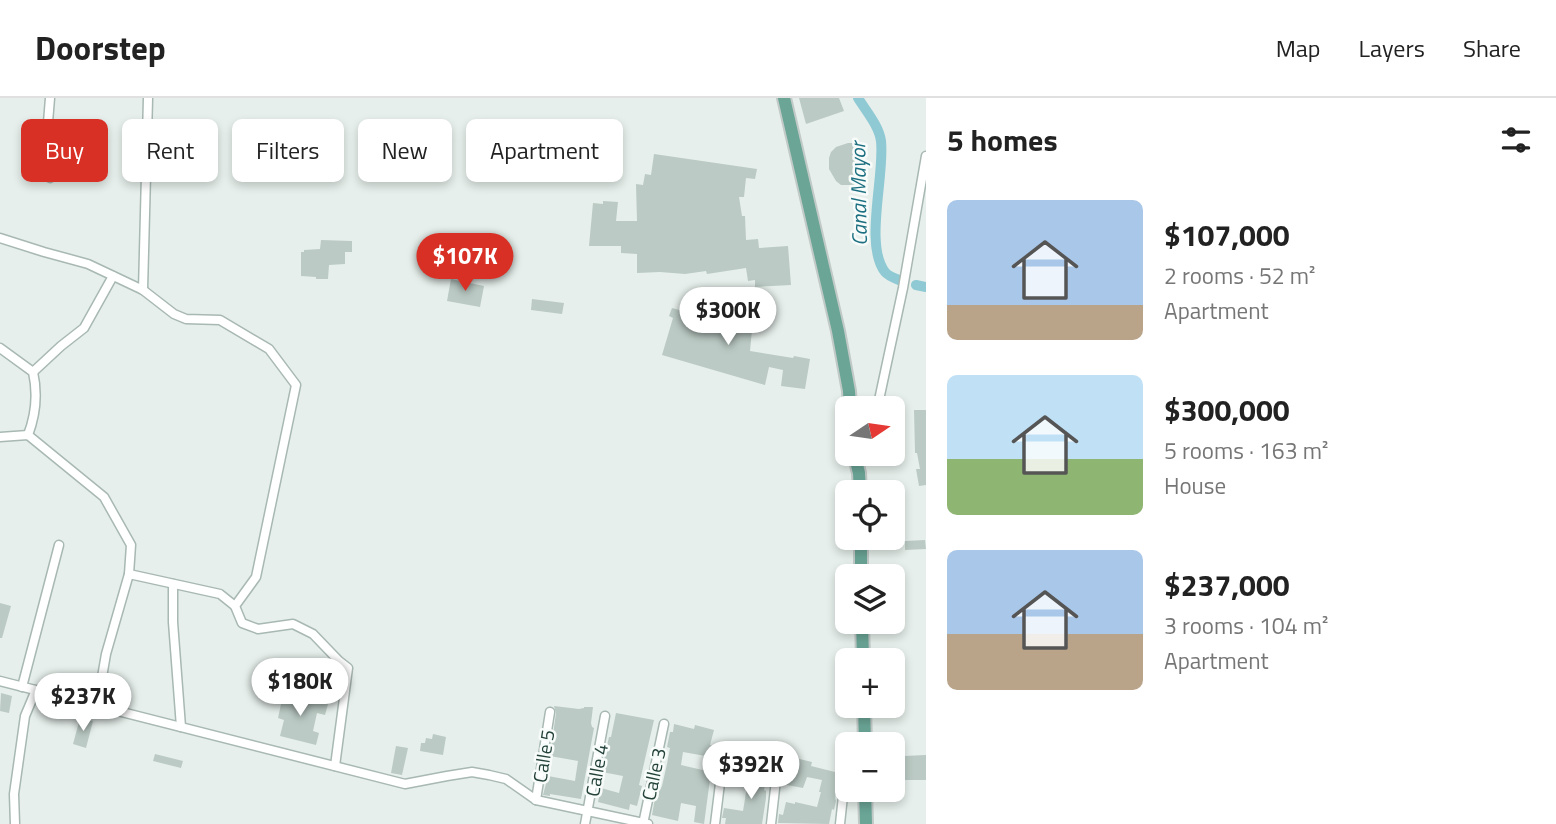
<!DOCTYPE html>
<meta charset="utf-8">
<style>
:root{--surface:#fff;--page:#f2f2f2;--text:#222;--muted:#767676;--line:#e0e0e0;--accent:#d93025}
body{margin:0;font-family:"Titillium Web",sans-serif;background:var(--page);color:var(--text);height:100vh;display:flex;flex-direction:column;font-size:26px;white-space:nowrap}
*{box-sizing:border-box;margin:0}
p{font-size:23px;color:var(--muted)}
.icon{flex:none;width:38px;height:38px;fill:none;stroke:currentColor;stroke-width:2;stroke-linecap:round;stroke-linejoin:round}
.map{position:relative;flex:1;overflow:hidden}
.sheet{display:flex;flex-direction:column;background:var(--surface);width:630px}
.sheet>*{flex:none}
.top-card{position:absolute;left:21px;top:21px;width:665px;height:63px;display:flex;gap:14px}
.needle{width:46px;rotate:77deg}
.controls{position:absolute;left:835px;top:298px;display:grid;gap:14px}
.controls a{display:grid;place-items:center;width:70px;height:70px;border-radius:10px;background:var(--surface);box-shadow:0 4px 10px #0003;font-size:35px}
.price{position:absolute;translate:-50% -60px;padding:0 16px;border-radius:24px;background:#fff;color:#222;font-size:23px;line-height:46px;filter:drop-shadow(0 2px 4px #0008)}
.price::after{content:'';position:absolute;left:50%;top:42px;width:21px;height:16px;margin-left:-10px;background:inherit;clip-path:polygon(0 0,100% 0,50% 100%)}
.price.on{background:var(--accent);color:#fff}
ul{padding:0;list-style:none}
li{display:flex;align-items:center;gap:21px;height:175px;padding:0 21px}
li span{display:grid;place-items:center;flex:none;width:196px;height:140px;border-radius:10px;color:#555}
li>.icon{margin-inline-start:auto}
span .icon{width:84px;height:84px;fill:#fffc;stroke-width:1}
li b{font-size:30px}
h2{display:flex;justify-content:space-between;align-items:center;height:84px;padding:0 21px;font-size:30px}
.pill{padding:0 24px;border-radius:10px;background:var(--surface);box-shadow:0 4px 10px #0003;font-size:24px;line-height:63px}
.pill.on{background:var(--accent);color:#fff}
header{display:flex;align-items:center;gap:42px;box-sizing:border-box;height:98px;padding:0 35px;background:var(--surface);border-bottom:2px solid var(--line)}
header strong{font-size:33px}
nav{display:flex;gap:38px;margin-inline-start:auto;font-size:24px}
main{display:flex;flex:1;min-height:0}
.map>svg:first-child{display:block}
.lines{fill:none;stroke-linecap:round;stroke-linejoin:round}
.canal{stroke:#8ec9d4;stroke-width:10}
.building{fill:#bbcac4}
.minor-casing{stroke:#a8b8b2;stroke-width:11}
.primary-casing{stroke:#c2cac8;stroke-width:16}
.minor{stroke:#fff;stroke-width:8}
.primary{stroke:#6aa596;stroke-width:12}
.labels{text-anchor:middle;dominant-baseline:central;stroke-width:5;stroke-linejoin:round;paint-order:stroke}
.street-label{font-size:19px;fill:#24423a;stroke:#f7fbf9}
.water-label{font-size:21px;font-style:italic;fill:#1c6f80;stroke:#f7fbf9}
</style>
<header>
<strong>Doorstep</strong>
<nav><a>Map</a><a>Layers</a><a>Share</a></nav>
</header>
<main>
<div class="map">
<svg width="926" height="726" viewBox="0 0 926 726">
<rect width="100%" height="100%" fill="#e6efeb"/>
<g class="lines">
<g class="canal">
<path d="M858,0c8,13 21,28 23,43 4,34 -17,104 4,131 4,5 12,7 19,10"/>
<polyline points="916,187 926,189"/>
</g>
</g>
<g class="building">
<polygon points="799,0 839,0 844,13 806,26"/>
<polygon points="848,45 854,45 857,52 860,53 859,87 841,87 836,83 829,71 829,60 831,54 836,49"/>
<polygon points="654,56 757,71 755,81 746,80 744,99 739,99 742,118 745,118 746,142 758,141 759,150 788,148 791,187 755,189 755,182 748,183 746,170 707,176 706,173 685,176 660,174 637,175 637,156 621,155 621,148 589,148 593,105 603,106 603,103 618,104 616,123 637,123 636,86 643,87 645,76 651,77"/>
<polygon points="321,142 352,143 352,154 345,154 345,166 329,167 328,181 316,181 316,179 301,178 301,154 304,154 304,152 320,151"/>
<polygon points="451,181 484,188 480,209 447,203"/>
<polygon points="532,201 564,205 562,216 531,212"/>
<polygon points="708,209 741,212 741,210 752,210 750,232 752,232 750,253 793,260 794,258 810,261 805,291 781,288 783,272 769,269 765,287 662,257 673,220 669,218 672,210 708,220"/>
<polygon points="914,312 926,312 926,387 919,388 916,371 920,371 917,355 915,355"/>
<polygon points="925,442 926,451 905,452 905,443"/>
<polygon points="0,505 11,508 2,540 0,540"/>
<polygon points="280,594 328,606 325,617 317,615 313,633 319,635 316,647 280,638 284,622 278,620 281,606 278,606"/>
<polygon points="1,595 12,598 9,615 0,613"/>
<polygon points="554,608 579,611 584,610 584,609 593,609 591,625 592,629 594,630 581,701 550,696 550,698 543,697 548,678 575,683 578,663 550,658 556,615"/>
<polygon points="616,615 654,622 639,687 642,688 637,708 630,706 629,712 598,704 601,690 619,695 623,678 602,674 606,651 609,639 611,639"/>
<polygon points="84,621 93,623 86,650 73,646 79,624 83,625"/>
<polygon points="674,626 694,631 695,627 714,632 710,647 713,648 711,659 683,654 681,667 711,674 704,726 694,724 696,708 681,705 678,723 652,717 655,700 657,701 659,691 660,692 662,688 667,666 670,650 667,649 670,634 673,634"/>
<polygon points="433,636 446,639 443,657 420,653 421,645 425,645 426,640 432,641"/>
<polygon points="396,648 408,650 402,677 391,675"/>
<polygon points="904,653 904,658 926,657 926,682 903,682 903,684 893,685 892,654"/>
<polygon points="155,656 183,663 181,670 153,663"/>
<polygon points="787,658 812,664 811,668 839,675 839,678 841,679 835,700 836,703 834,712 832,711 829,726 778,725 779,716 783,717 786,704 795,706 795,704 817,709 821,694 819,694 822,682 807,679 803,690 787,687 790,674 783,672"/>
<polygon points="750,670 768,673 764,692 766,693 766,700 762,726 725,726 726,720 722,720 724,710 743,713"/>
</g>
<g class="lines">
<g class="minor-casing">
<g id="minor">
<polyline points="50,80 46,49 50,0"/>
<polyline points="0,140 44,154 88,166 143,192 174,216 186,221 220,222 269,251 296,287 256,479 235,508 242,525 258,531 293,526 313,536 339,563 348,570 335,668"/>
<polyline points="143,192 148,0"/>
<path d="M0,250l33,24c5,22 3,42 -5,63"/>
<polyline points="33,274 61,248 84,230 113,178"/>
<polyline points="873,310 879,302 903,190 926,58"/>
<polyline points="0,339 28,337 104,399 131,447 129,476 106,556 97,608"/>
<polyline points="129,476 220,496 235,508"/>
<polyline points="173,486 173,524 181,629"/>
<polyline points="0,583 405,686 447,678 472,674 489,677 506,681 536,702 648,726"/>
<polyline points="22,589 59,447"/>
<polyline points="536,702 550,614"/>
<polyline points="15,726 14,696 25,618 36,592"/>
<polyline points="585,726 605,618"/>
<polyline points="643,726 664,626"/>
<polyline points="715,726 724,653"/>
<polyline points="771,726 777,673"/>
<polyline points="840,726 843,698 849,691"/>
</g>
</g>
<g class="primary-casing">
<g id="primary">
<polyline points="784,0 838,233 849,293 850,310"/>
<polyline points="854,355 859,375 860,394"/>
<polyline points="861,439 861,478"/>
<polyline points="862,523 863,562"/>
<polyline points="864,607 865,646"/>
<polyline points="865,691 866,726"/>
</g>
</g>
<use href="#minor" class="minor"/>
<use href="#primary" class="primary"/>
</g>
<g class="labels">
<g class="street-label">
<text transform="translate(543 658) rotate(-81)">Calle 5</text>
<text transform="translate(596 672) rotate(-80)">Calle 4</text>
<text transform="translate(653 676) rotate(-78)">Calle 3</text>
</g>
<g class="water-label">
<text transform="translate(858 96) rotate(-91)">Canal Mayor</text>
</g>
</g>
</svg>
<div class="controls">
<a><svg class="needle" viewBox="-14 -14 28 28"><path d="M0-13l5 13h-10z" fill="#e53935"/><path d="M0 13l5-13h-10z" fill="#767676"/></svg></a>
<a><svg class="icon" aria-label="locate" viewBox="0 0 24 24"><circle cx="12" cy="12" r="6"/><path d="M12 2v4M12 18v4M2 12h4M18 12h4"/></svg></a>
<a><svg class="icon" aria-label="layers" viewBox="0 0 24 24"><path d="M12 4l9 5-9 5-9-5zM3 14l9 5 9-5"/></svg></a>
<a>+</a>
<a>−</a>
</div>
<b class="price on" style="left:465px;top:195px">$107K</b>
<b class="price" style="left:728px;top:249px">$300K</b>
<b class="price" style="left:300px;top:620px">$180K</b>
<b class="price" style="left:83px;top:635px">$237K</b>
<b class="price" style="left:751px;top:703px">$392K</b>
<div class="top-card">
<a class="pill on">Buy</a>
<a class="pill">Rent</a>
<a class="pill">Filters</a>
<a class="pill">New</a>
<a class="pill">Apartment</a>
</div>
</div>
<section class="sheet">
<h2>5 homes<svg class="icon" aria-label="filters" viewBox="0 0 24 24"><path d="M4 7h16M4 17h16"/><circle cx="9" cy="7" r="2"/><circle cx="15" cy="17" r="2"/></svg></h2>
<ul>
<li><span style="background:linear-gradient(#a9c7e8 75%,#b9a48a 0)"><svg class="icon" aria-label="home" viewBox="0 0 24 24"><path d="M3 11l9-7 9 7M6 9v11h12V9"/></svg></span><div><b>$107,000</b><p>2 rooms · 52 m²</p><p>Apartment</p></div></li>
<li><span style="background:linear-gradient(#bfe0f5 60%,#8fb573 0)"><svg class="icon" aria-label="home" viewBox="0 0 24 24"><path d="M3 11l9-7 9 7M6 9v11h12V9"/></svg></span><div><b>$300,000</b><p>5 rooms · 163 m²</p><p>House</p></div></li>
<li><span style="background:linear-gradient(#a9c7e8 60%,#b9a48a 0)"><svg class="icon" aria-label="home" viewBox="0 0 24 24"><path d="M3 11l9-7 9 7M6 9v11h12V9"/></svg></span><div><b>$237,000</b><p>3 rooms · 104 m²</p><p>Apartment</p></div></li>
</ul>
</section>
</main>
